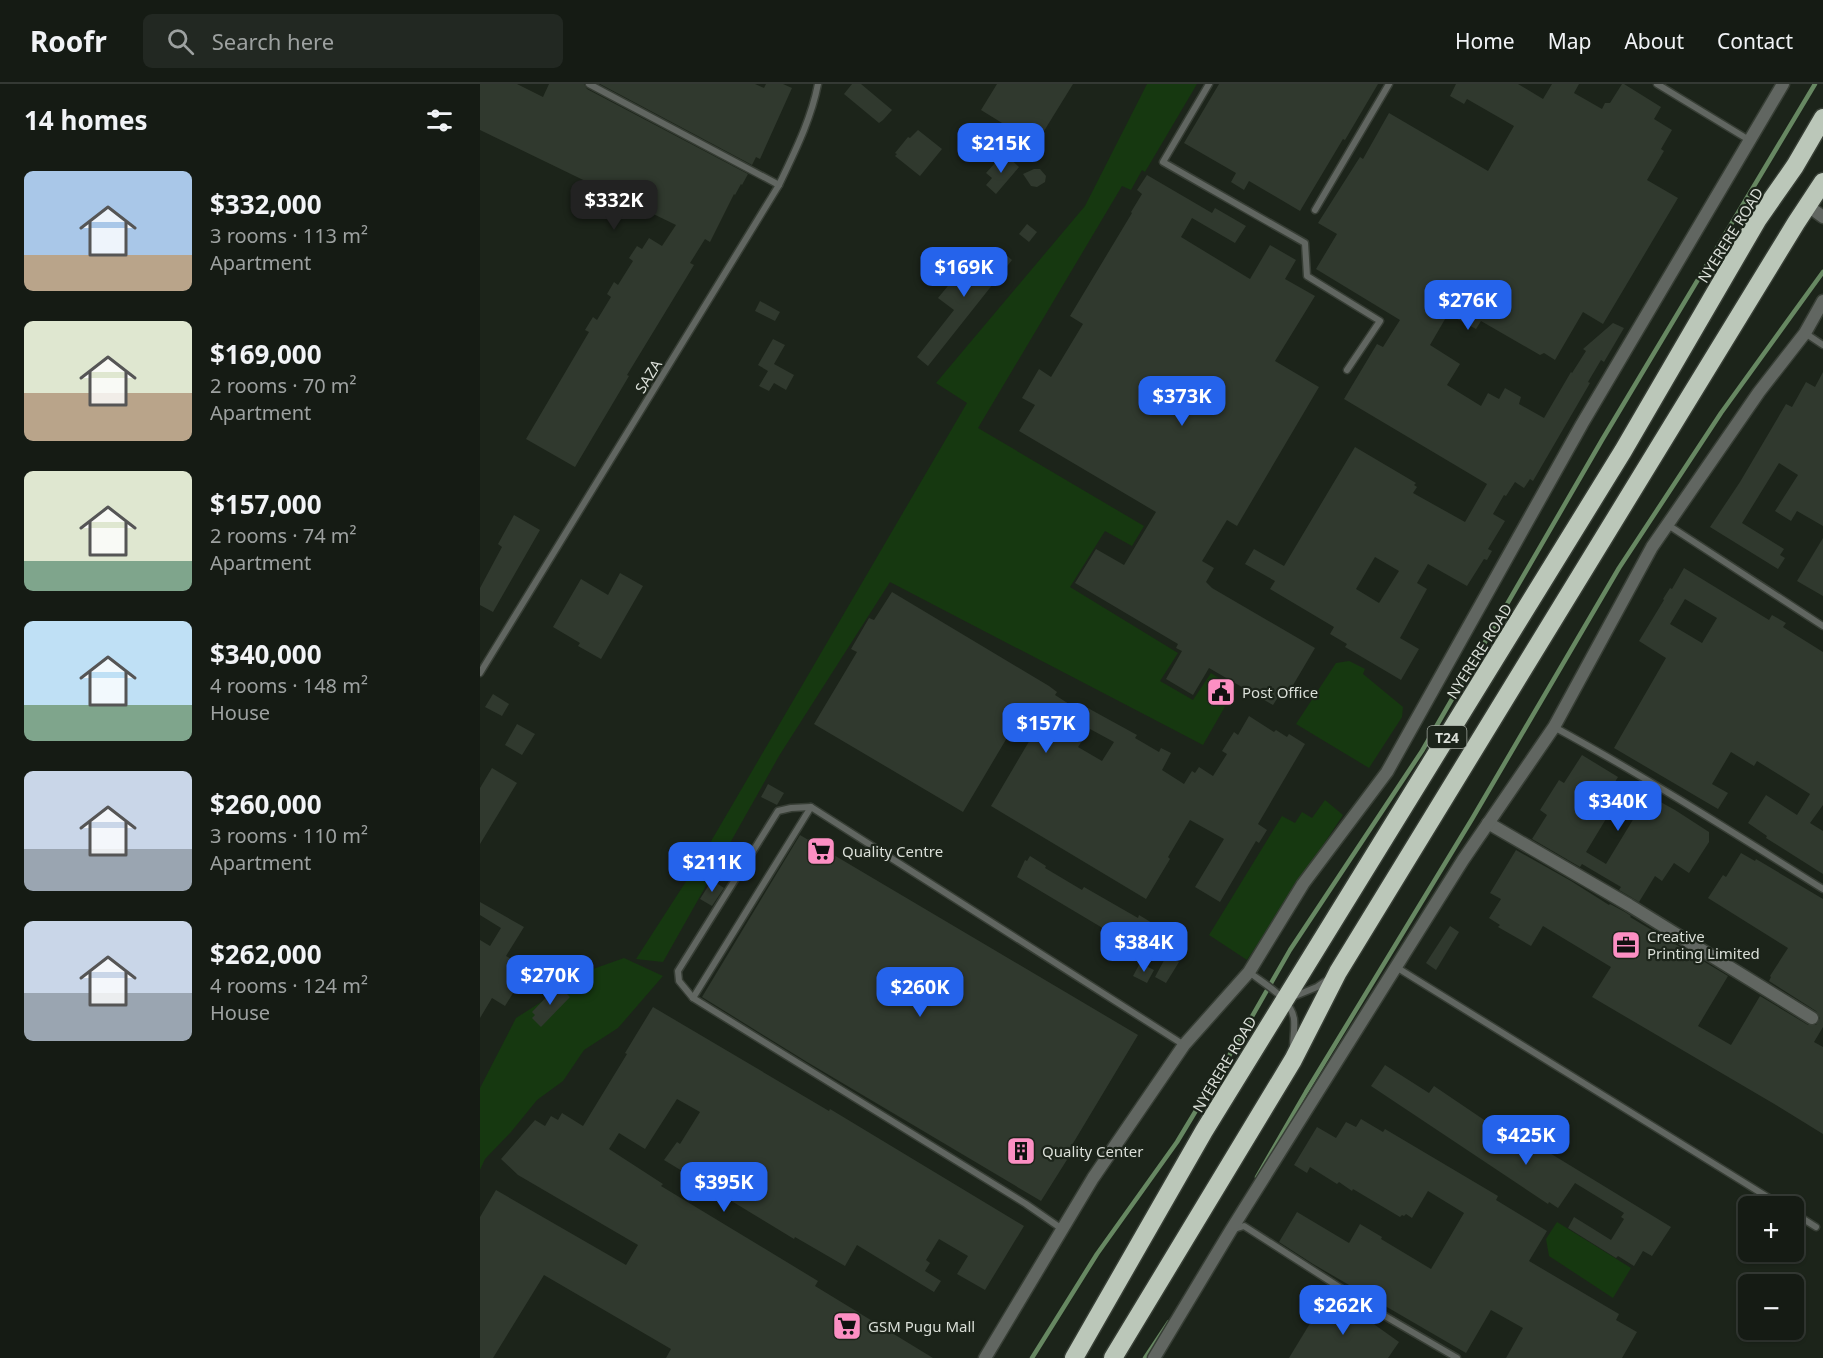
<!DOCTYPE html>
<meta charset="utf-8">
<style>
:root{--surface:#151b14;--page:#222822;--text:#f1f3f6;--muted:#9da1a0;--line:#343934;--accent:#2563eb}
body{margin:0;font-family:"Noto Sans",sans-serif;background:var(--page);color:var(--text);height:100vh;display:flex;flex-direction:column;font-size:22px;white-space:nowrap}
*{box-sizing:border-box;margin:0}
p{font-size:20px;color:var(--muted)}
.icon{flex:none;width:33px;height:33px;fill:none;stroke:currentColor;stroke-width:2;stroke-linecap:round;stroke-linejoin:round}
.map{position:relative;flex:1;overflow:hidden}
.panel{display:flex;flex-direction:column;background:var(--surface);width:480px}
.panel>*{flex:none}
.fabs{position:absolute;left:1258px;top:1112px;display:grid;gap:12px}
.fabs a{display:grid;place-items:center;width:66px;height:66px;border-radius:9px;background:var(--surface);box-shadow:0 2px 4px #0004,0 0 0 2px var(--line);font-size:30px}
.price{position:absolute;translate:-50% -51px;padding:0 14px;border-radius:12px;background:var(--accent);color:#fff;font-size:20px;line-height:39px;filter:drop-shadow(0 2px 3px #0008)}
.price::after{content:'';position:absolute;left:50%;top:36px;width:18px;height:14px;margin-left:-9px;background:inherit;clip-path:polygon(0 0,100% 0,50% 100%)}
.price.current{background:#222;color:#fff}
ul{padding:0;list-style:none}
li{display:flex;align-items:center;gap:18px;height:150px;padding:0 24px}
li span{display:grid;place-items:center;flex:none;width:168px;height:120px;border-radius:9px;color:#555}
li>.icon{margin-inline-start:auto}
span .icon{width:72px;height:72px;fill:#fffc;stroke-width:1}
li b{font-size:26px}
h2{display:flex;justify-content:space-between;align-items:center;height:72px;padding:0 24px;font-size:26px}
header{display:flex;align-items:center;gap:36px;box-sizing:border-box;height:84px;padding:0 30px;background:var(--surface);border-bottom:2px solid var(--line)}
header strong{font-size:28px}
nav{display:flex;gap:33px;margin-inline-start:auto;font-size:21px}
.search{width:420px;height:54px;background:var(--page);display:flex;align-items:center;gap:15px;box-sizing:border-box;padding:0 21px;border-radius:9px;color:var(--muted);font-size:22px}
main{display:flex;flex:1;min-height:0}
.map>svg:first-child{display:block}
.green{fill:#163810}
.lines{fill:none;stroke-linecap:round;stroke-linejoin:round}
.stream{stroke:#678862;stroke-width:4.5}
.building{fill:#30392e;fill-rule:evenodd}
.lane-casing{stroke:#373e35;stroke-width:9}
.street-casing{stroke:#373e35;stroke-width:15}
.highway-casing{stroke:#373e35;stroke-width:21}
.lane{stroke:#616661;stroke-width:6}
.street{stroke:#616661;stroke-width:12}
.highway{stroke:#bbc7b9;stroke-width:18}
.labels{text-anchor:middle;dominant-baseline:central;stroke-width:4.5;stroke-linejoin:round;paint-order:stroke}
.shield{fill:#1c241a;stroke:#a1a79f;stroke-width:1.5}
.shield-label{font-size:14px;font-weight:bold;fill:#dadfd8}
.street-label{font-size:15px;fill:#dadfd8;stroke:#1c241a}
.poi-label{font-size:15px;fill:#dadfd8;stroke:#1c241a;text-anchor:start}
</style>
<header>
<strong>Roofr</strong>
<div class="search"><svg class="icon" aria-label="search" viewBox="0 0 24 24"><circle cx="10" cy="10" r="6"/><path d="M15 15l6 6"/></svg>Search here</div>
<nav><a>Home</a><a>Map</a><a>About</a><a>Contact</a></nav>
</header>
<main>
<section class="panel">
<h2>14 homes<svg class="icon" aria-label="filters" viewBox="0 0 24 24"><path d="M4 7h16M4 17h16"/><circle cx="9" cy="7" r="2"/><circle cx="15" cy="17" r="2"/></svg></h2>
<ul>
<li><span style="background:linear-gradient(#a9c7e8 70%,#b9a48a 0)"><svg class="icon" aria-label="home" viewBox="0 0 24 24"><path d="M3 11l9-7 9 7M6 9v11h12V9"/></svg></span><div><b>$332,000</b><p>3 rooms · 113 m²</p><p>Apartment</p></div></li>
<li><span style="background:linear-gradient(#dfe7d0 60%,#b9a48a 0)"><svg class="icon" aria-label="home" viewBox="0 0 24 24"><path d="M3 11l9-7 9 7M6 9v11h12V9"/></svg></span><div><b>$169,000</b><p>2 rooms · 70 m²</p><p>Apartment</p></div></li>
<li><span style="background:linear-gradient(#dfe7d0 75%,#7fa58c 0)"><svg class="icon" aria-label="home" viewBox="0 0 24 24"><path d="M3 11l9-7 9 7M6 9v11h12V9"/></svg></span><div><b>$157,000</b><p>2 rooms · 74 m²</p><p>Apartment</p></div></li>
<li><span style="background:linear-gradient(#bfe0f5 70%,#7fa58c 0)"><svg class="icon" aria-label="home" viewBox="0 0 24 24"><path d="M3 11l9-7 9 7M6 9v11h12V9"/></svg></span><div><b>$340,000</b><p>4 rooms · 148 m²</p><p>House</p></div></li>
<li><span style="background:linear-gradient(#c9d6e8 65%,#9aa5b1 0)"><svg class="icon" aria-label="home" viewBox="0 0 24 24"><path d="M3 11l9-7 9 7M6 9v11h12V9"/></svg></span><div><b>$260,000</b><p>3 rooms · 110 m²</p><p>Apartment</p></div></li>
<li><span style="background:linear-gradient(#c9d6e8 60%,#9aa5b1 0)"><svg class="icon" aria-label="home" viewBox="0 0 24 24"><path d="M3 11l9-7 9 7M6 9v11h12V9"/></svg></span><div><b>$262,000</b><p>4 rooms · 124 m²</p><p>House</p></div></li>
</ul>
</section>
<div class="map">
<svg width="1343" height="1274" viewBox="0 0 1343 1274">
<rect width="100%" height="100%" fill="#1c241a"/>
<g class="green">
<polygon points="667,0 717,0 665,88 662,86 651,106 642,102 498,344 664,442 652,462 625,447 590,503 698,569 680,597 713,616 731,589 755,605 723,661 410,498 299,672 183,878 156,875 223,771 487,319 456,299 605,122"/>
<polygon points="869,577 885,585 883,590 923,623 922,633 889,684 816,640 856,579"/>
<polygon points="845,716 863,731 767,876 729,851 802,732 815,739 822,728 832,734"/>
<polygon points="144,874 183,892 138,944 104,966 83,997 57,1016 31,1048 5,1075 0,1086 0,1004 36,934 113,885"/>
<polygon points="1077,1138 1151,1184 1133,1214 1069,1172 1066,1155"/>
</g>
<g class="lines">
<g class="stream">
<polyline points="777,1093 826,1008 992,735 1139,484 1241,329 1343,188"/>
<polyline points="552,1274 617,1170 697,1058 758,957 810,866 942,667 1122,356 1335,0"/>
<polyline points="665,1274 689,1238"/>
</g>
</g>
<g class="building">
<polygon points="0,0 37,0 63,13 69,0 104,0 107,5 268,90 262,101 261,100 255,111 254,110 230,158 225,155 210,179 214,181 147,291 149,292 95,383 46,355 109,248 105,246 113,233 117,236 131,213 127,210 134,198 138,201 153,177 149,174 157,162 162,165 169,154 182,162 196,141 0,46"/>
<polygon points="120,0 275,0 284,4 286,0 303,0 312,4 280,75 276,73 272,81"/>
<polygon points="372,0 381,0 412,26 403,36 399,39 364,10"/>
<polygon points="517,0 593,0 556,60 501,26"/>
<polygon points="739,0 898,0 865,56 863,55 820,127 769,97 764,106 751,98 756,89 704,59"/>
<path d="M976,0h62l25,15 9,-15h27l-5,9 28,16 3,-6h5l12,-19h2l37,23 -7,12 18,11 -11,19 3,2 -17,29 31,18 -75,126 -20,-12 -28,48 -11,-7 -4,2 -59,-34 -5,8 -28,-15 -18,31 30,19 -13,21 34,21 7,-13 11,6 6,-11 16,9 -2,7 25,14 27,-46 1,1 14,-22 -3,-2 30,-26 11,5 -20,34 -3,-2 -13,22 2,1 -57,98 -3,-2 -6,9 -9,-6 -9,14 -2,-1 -11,19 12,7 -17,28 4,2 -5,9 -3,-1 -17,27 -39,-22 -11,19 10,6 -27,49 19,11 -18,31 -56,-33 2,-3 -17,-10 4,-7 -64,-38 5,-8 -30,-17 9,-15 30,17 71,-119 61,36 -2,2 3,2 -4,6 52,29 22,-38 -143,-85 33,-55 6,3 17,-27 -84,-51 21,-35 -19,-11 42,-66 3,2 26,-46 99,58 26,-45 -47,-27 -3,5 -14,-8zM895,473l24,14 -20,32 -23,-14z"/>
<polygon points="438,46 462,65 440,92 415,72 417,70 415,69 428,53 430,54"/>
<polygon points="527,72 539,83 516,110 506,101 512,94 506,89 515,79 518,81"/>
<polygon points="554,85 560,85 566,92 565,98 557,103 551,102 543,90"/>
<polygon points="667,91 732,129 735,124 766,142 755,159 712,134 701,153 770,195 790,161 816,176 805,195 835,212 795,277 839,303 757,442 747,436 722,477 734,484 726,498 732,504 835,564 806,613 800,610 793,621 729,584 713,611 686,595 702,567 696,564 698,560 595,499 616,465 644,481 676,428 539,347 555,321 542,314 559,285 571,293 603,240 590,232 652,129 651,128 662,110 657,106"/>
<polygon points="547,140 557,148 549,158 539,150"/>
<polygon points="521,167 532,176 448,282 437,273 474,226 458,214 496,168 510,180"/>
<polygon points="280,217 300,228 295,237 275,227"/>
<polygon points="293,255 305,261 294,280 314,291 306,306 294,299 289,307 279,302 288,287 278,281"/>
<polygon points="1343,288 1343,442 1317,427 1311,437 1295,427 1318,391 1299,379 1262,439 1304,465 1300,471 1305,474 1298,485 1230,443 1260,398 1306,320 1312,323 1326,298 1335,303"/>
<polygon points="34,431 60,446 13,528 0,521 0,504 22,463 18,460"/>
<polygon points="1343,454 1343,512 1317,497"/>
<path d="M1204,484l85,52 3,-5 14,8 -3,4 40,25v153l-13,18 13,8v43l-57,-36 1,-2 -19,-13 18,-28 31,20 13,-21 -53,-33 -3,5 -23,-14 -19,32 16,9 -10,16 -104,-61 52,-90 -27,-17 25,-41 -1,-1 7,-11 2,1zM1205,515l32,19 -15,25 -32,-19z"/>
<polygon points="140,489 163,502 121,575 98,562 100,559 73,543 101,495 128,511"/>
<path d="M412,508l157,94 8,6 -2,3 28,18 3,-6 51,28 -2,3 24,14 2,-4 10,5 -9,17 22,14 8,-13 3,2 4,-6 14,9 14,-22 -5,-3 12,-19 4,3 11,-19 25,16 2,-2 11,7 2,-3 16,10 -47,80 9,6 -8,13 -3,-2 -36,61 -25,-15 29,-48 -34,-19 -22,37 2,2 -24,40 -155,-93 43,-73 11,7 14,-22 -19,-13 -16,27 -10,-6 -51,86 -149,-88 43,-72 -6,-3 18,-31 5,2zM610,645l24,13 -12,19 -24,-14z"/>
<polygon points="13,610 29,620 22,632 5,623"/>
<polygon points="37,640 55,650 42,671 25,661"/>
<polygon points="1102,671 1138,693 1125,714 1135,720 1106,768 1126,780 1168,711 1195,726 1229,748 1229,758 1209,789 1194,779 1182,797 1175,792 1159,818 1139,806 1141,803 1102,780 1100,783 1052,755 1067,731 1060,726 1079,696 1084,699"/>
<polygon points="12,684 37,699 0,760 0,704"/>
<polygon points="288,700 304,709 297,721 281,713"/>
<polygon points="320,751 658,951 592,1061 595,1063 561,1117 327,978 222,913"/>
<polygon points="1036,766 1091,797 1129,821 1130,820 1145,828 1151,832 1150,833 1248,892 1218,942 1251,961 1280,912 1328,941 1336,941 1340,934 1336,927 1289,897 1291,893 1290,892 1308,864 1228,814 1243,791 1246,793 1261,769 1275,777 1276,775 1343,815 1343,943 1334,958 1343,963 1343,1050 1296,1021 1112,913 1131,883 1063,842 1051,862 1018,843 1020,841 1009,834 1021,815 1010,809"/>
<polygon points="550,772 566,782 565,784 602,806 604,803 658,834 659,831 707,860 697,877 699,878 686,899 675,893 688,869 647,845 641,855 537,793 545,776 547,777"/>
<polygon points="232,796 244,804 232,822 220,815"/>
<polygon points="0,818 44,843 26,872 48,885 25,922 12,914 0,934 0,856 10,862 21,844 0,831"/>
<polygon points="970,842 979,848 956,886 946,879"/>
<polygon points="660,879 674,886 667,899 653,892"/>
<polygon points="78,901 90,913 61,943 52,934 55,931 52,928"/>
<polygon points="173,923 349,1027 350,1025 544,1142 505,1206 477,1190 488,1172 459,1155 446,1176 450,1179 445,1187 461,1197 454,1208 377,1161 365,1182 315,1153 314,1155 184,1076 197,1058 200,1060 220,1028 197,1015 165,1065 139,1049 129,1065 183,1100 181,1102 338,1197 335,1202 453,1274 186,1274 191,1265 64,1191 13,1274 0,1274 0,1133 16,1106 146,1181 158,1161 38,1091 21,1075 55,1036 65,1042 71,1032 78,1036 82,1029 103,1042 147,970 145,969"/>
<polygon points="905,981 949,1009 954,1002 1050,1067 1055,1060 1191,1143 1172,1172 1163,1167 1154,1182 1138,1172 1136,1174 1088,1144 1094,1133 1131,1156 1144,1135 1141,1133 1144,1129 1095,1099 1078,1124 1069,1118 1068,1120 891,1002"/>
<polygon points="881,1035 903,1048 905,1045 1018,1112 1016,1116 1067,1147 1049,1177 1139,1230 1136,1236 1157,1248 1142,1274 1026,1274 1043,1244 1011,1226 986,1269 833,1180 799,1158 817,1128 869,1159 880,1140 902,1153 901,1155 951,1185 984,1129 948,1107 932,1134 926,1130 924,1132 922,1131 920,1133 873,1105 872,1107 859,1098 857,1100 830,1083 827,1089 814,1081 837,1043 856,1054 866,1038 876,1043"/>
<polygon points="846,1213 881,1231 919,1258 908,1274 809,1274"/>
</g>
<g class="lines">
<g class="lane-casing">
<g id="lane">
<polyline points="109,0 299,101"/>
<polyline points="729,0 683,78 825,159 827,192 900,237 867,286"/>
<polyline points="1177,0 1269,56"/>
<polyline points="835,126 909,0"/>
<polyline points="1325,249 1343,261"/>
<polyline points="1188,441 1343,542"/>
<path d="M0,589l299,-488c15,-32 32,-65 39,-101"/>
<path d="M1074,643c92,50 180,106 269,162"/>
<polyline points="916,883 1302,1122"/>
<path d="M769,888c15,12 42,26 45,47 1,10 -1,20 -1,29"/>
<polyline points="213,914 331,723"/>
<polyline points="810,914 837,903 847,896"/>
<polyline points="1314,1129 1336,1143"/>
<polyline points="582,1145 546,1120 213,914 199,897 198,887 298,727 311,724 331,723 704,961"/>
<polyline points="754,1145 764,1142 898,1228 977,1274"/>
</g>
</g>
<g class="street-casing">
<g id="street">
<polyline points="1328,122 1343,133"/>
<polyline points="1008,739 1149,821 1332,934"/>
<polyline points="505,1274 613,1094 704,961 769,888 823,800 907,688 1102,340 1303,0"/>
<polyline points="674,1274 751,1146 983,776 1074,643 1172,463 1279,308 1325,249 1343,217"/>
</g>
</g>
<g class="highway-casing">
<g id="highway">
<polyline points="594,1274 724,1047 1143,367 1278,135 1315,82 1343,34"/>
<polyline points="633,1274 813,976 858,888 1316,139 1343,98"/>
</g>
</g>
<use href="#lane" class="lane"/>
<use href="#street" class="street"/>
<use href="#highway" class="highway"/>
</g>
<defs>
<g id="civic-square" transform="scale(1.5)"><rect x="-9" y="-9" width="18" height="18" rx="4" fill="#fc8fc3" stroke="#1c241a"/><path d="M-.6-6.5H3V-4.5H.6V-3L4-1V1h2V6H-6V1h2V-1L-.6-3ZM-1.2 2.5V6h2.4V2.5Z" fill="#111"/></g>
<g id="supermarket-square" transform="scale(1.5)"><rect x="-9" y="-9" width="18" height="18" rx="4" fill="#fc8fc3" stroke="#1c241a"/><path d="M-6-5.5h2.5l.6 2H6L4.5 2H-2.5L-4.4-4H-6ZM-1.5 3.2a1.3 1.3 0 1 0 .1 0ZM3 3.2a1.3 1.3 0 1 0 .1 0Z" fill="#111"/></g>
<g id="office-square" transform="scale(1.5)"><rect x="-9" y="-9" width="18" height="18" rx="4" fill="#fc8fc3" stroke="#1c241a"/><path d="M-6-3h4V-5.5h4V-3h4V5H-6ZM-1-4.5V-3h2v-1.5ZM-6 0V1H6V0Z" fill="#111"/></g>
<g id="building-square" transform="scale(1.5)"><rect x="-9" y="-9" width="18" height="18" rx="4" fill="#fc8fc3" stroke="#1c241a"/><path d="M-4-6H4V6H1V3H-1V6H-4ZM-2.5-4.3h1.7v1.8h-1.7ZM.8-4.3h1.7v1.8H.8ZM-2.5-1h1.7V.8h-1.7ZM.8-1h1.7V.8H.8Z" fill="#111"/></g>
</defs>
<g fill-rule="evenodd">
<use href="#civic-square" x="741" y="608"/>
<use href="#supermarket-square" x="341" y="767"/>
<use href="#office-square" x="1146" y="861"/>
<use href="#building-square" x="541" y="1067"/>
<use href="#supermarket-square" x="367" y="1242"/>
</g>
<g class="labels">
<rect class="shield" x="947.5" y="642" width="39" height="22" rx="4.5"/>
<g class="shield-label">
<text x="967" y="653">T24</text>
</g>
<g class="street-label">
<text transform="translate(1250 151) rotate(-58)">NYERERE ROAD</text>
<text transform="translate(168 292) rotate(-58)">SAZA</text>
<text transform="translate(999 567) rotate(-58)">NYERERE ROAD</text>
<text transform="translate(744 980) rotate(-59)">NYERERE ROAD</text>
</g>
<g class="poi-label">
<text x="762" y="608">Post Office</text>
<text x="362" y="767">Quality Centre</text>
<text x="1167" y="852">Creative<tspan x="1167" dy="17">Printing Limited</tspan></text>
<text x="562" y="1067">Quality Center</text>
<text x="388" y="1242">GSM Pugu Mall</text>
</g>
</g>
</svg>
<div class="fabs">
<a>+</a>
<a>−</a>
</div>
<b class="price" style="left:521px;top:90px">$215K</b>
<b class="price current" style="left:134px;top:147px">$332K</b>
<b class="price" style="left:484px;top:214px">$169K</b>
<b class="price" style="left:988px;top:247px">$276K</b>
<b class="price" style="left:702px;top:343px">$373K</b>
<b class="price" style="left:566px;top:670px">$157K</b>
<b class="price" style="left:1138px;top:748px">$340K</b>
<b class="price" style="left:232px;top:809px">$211K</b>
<b class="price" style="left:664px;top:889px">$384K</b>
<b class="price" style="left:70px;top:922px">$270K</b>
<b class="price" style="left:440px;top:934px">$260K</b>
<b class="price" style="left:1046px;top:1082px">$425K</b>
<b class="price" style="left:244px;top:1129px">$395K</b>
<b class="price" style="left:863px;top:1252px">$262K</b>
</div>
</main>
